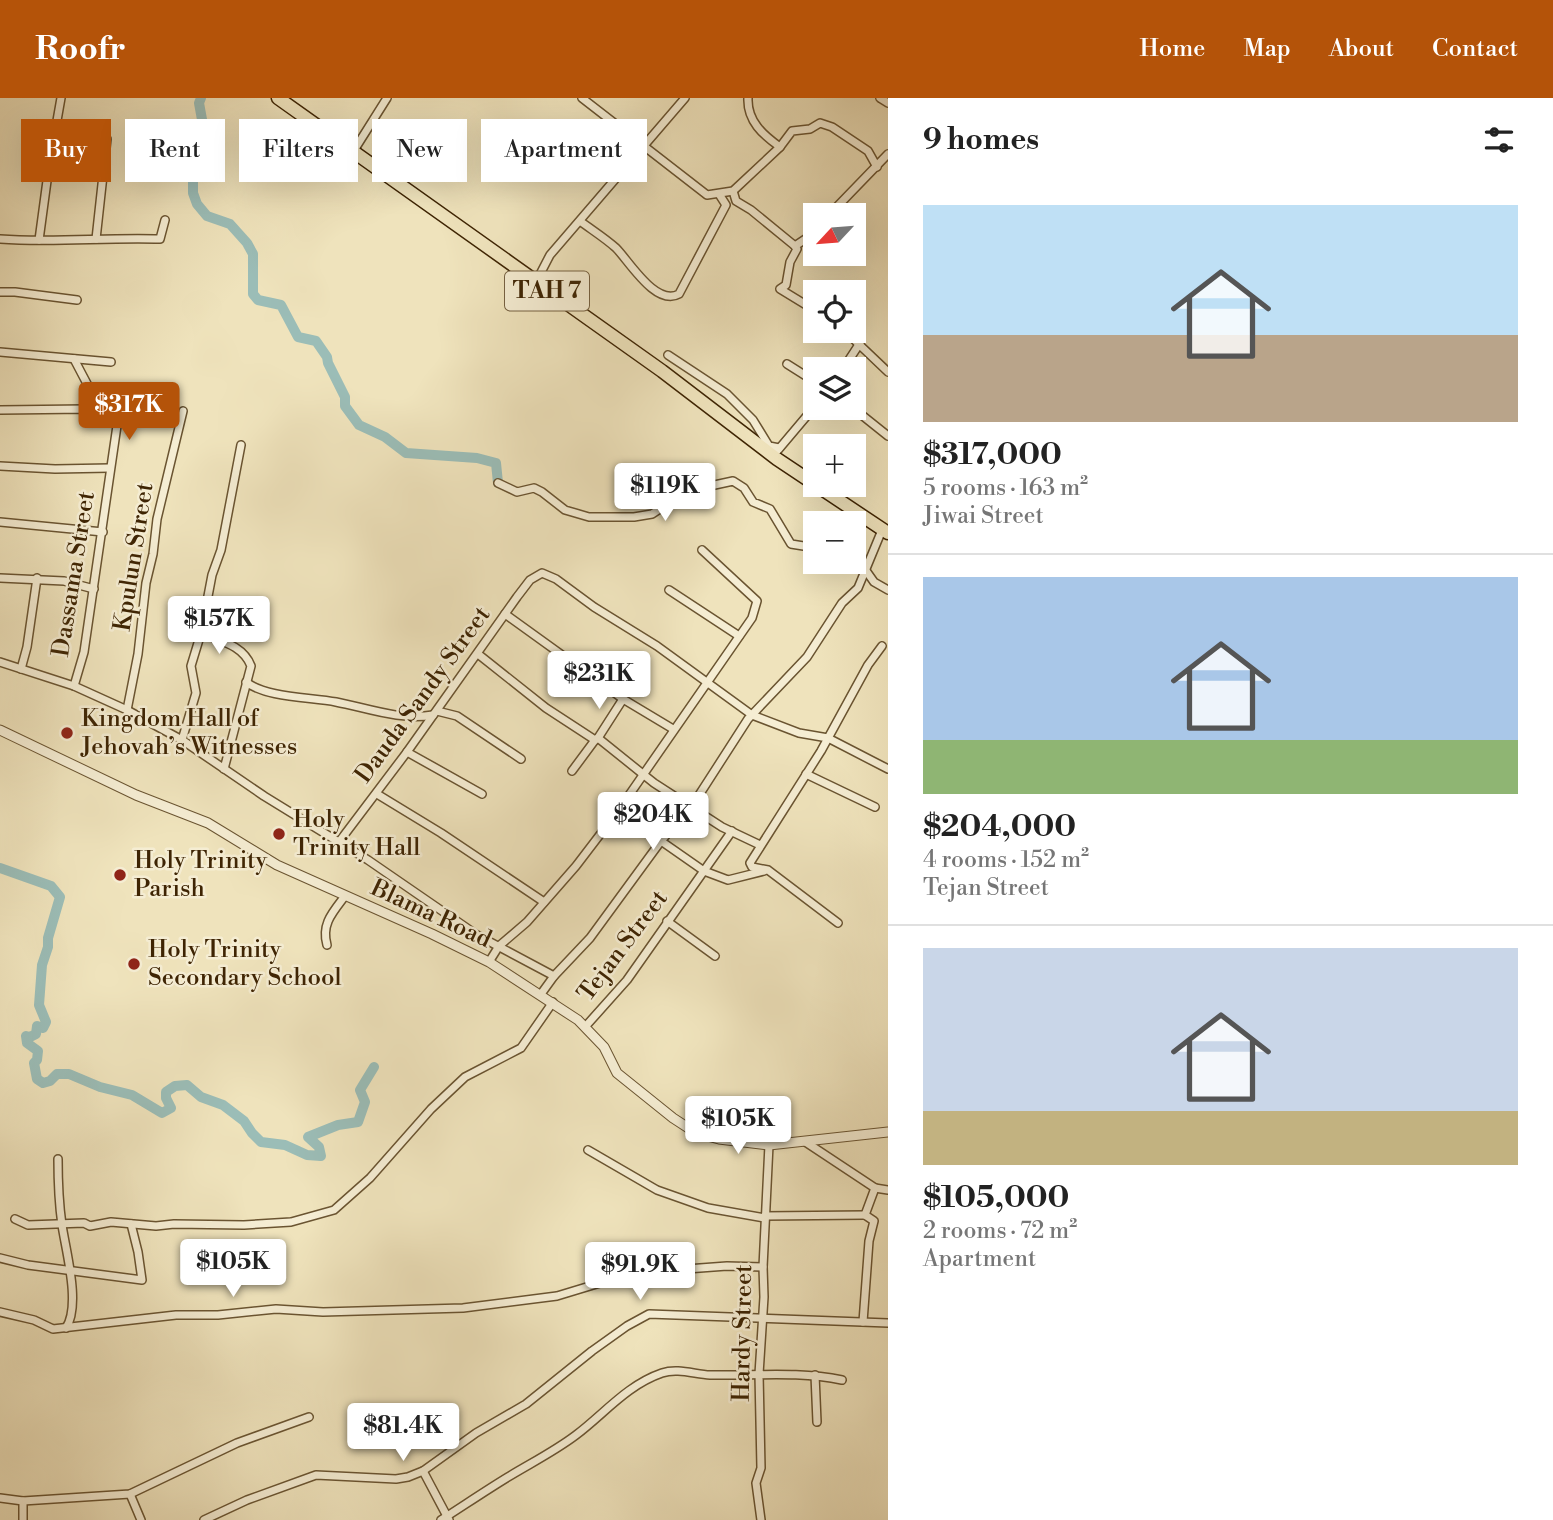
<!DOCTYPE html>
<meta charset="utf-8">
<style>
:root{--surface:#fff;--page:#f6f6f6;--text:#222;--muted:#767676;--line:#e0e0e0;--accent:#b45309}
body{margin:0;font-family:"Libre Bodoni",serif;background:var(--page);color:var(--text);height:100vh;display:flex;flex-direction:column;font-size:26px;white-space:nowrap}
*{box-sizing:border-box;margin:0}
p{font-size:23px;color:var(--muted)}
.icon{flex:none;width:38px;height:38px;fill:none;stroke:currentColor;stroke-width:2;stroke-linecap:round;stroke-linejoin:round}
.map{position:relative;flex:1;overflow:hidden}
.panel{display:flex;flex-direction:column;background:var(--surface);width:665px}
.panel>*{flex:none}
.banner{position:absolute;left:21px;top:21px;width:665px;height:63px;display:flex;gap:14px}
.needle{width:46px;rotate:244deg}
.tools{position:absolute;left:803px;top:105px;display:grid;gap:14px}
.tools a{display:grid;place-items:center;width:63px;height:63px;border-radius:0px;background:var(--surface);box-shadow:0 7px 28px #0002;font-size:35px}
.price{position:absolute;translate:-50% -60px;padding:0 16px;border-radius:7px;background:#fff;color:#222;font-size:23px;line-height:46px;filter:drop-shadow(0 2px 4px #0008)}
.price::after{content:'';position:absolute;left:50%;top:42px;width:21px;height:16px;margin-left:-10px;background:inherit;clip-path:polygon(0 0,100% 0,50% 100%)}
.price.active{background:var(--accent);color:#fff}
ul{padding:0;list-style:none}
li{display:grid;align-content:center;gap:14px;height:371px;padding:0 35px}
li+li{border-top:2px solid var(--line)}
li span{display:grid;place-items:center;height:217px;border-radius:0px;color:#555}
li>.icon{margin-inline-start:auto}
span .icon{width:126px;height:126px;fill:#fffc;stroke-width:1}
li b{font-size:30px}
h2{display:flex;justify-content:space-between;align-items:center;height:84px;padding:0 35px;font-size:30px}
.chip{padding:0 24px;border-radius:0px;background:var(--surface);box-shadow:0 7px 28px #0002;font-size:24px;line-height:63px}
.chip.active{background:var(--accent);color:#fff}
header{display:flex;align-items:center;gap:42px;box-sizing:border-box;height:98px;padding:0 35px;background:var(--accent);color:#fff}
header strong{font-size:33px}
nav{display:flex;gap:38px;margin-inline-start:auto;font-size:24px}
main{display:flex;flex:1;min-height:0}
.map>svg:first-child{display:block}
.lines{fill:none;stroke-linecap:round;stroke-linejoin:round}
.river{stroke:#9bbdb7;stroke-width:10}
.minor-casing{stroke:#6a5431;stroke-width:10}
.tertiary-casing{stroke:#6a5431;stroke-width:11}
.trunk-casing{stroke:#3e2403;stroke-width:15}
.minor{stroke:#f5edd3;stroke-width:7}
.tertiary{stroke:#f5edd3;stroke-width:9}
.trunk{stroke:#efe3bc;stroke-width:12}
.poi-dot{fill:#8f2418;stroke:#f5edd3;stroke-width:2.5}
.labels{text-anchor:middle;dominant-baseline:central;stroke-width:5;stroke-linejoin:round;paint-order:stroke}
.shield{fill:#f5edd3;stroke:#756041;stroke-width:2}
.shield-label{font-size:23px;font-weight:bold;fill:#3e2403}
.street-label{font-size:24px;fill:#3e2403;stroke:#f5edd3}
.poi-label{font-size:24px;fill:#3e2403;stroke:#f5edd3;text-anchor:start}
</style>
<header>
<strong>Roofr</strong>
<nav><a>Home</a><a>Map</a><a>About</a><a>Contact</a></nav>
</header>
<main>
<div class="map">
<svg width="888" height="1422" viewBox="0 0 888 1422">
<rect width="100%" height="100%" fill="#efe3bc"/>
<filter id="stains"><feTurbulence type="fractalNoise" baseFrequency=".00286" numOctaves="4"/><feColorMatrix values="0 0 0 0 .2 0 0 0 0 .09 0 0 0 0 .02 0 0 0 .5 -.17"/></filter>
<radialGradient id="worn" r=".72"><stop offset=".6" stop-color="#630" stop-opacity="0"/><stop offset="1" stop-color="#630" stop-opacity=".3"/></radialGradient>
<g class="lines">
<g class="river">
<polyline points="201,0 199,5 205,38 193,74 193,95 197,106 207,118 230,126 247,145 253,156 253,196 258,202 281,207 298,239 316,243 327,259 328,265 345,299 345,308 359,327 385,339 406,355 477,360 496,365 498,385"/>
<polyline points="0,770 51,788 60,799 48,840 48,849 42,867 39,907 46,924 43,930 37,928 36,936 30,939 26,938 27,945 38,953 37,962 34,965 37,981 43,985 50,983 57,976 69,976 100,989 132,997 162,1015 171,1010 166,1000 166,994 175,988 187,987 201,999 223,1007 244,1023 252,1035 261,1044 285,1047 307,1057 321,1058 319,1049 308,1039 338,1027 358,1024 365,1004 360,992 374,969"/>
</g>
<g class="minor-casing">
<g id="minor">
<polyline points="582,0 707,97 733,93 780,49 792,33 810,31 820,25 832,29 868,53 877,69"/>
<path d="M748,0c-1,23 15,37 32,49"/>
<polyline points="880,0 888,5"/>
<polyline points="353,54 387,0"/>
<polyline points="733,93 736,103 751,112 795,148"/>
<polyline points="829,117 888,56"/>
<path d="M580,123c12,9 25,17 36,27 13,13 40,59 63,46l47,-89 -7,-11"/>
<polyline points="816,134 795,148 797,151 790,164 786,187 780,191 816,213"/>
<path d="M0,141c54,4 107,-2 160,0l5,-19"/>
<polyline points="96,141 107,41"/>
<polyline points="39,142 49,68 61,0"/>
<polyline points="536,184 550,157 685,0"/>
<polyline points="0,194 15,194 77,202"/>
<polyline points="845,233 888,274"/>
<polyline points="0,254 111,264"/>
<polyline points="668,257 727,296 753,322 769,348 779,350"/>
<polyline points="74,261 94,299 94,312"/>
<polyline points="787,266 806,278 816,290"/>
<polyline points="843,271 860,245"/>
<polyline points="853,310 888,338"/>
<polyline points="0,312 86,311 119,314 84,554 74,588"/>
<polyline points="778,352 816,307"/>
<polyline points="0,368 55,371 110,370"/>
<polyline points="498,385 517,394 534,390 542,394 565,412 589,419 634,419 652,416 687,393 733,383 744,390 753,404 770,411 791,446 816,450"/>
<polyline points="0,424 103,434"/>
<polyline points="847,464 862,467 874,484 888,492"/>
<polyline points="0,480 64,483 94,491"/>
<polyline points="669,492 739,538"/>
<polyline points="505,516 623,601 673,631"/>
<path d="M201,535c19,8 42,12 50,33l-27,103"/>
<polyline points="478,556 546,610 595,642 598,640 654,685 722,729 760,747"/>
<polyline points="0,564 74,588 127,612 182,642 264,698 368,762 477,837 554,878"/>
<polyline points="21,571 27,549 37,480"/>
<path d="M246,584c21,16 64,15 90,20 31,6 65,19 97,13"/>
<polyline points="127,612 138,556 146,485 153,456 157,421 183,313"/>
<polyline points="437,613 457,618 521,661"/>
<polyline points="598,640 623,601"/>
<polyline points="182,642 196,595 191,568 201,535 212,477 221,452 241,347"/>
<polyline points="407,654 482,696"/>
<polyline points="572,673 595,642"/>
<polyline points="806,676 875,709"/>
<polyline points="377,696 441,735 544,804"/>
<polyline points="618,713 704,773 728,782 764,773"/>
<polyline points="339,744 407,654 517,499 530,482 542,475 556,481 594,509 657,548 752,617 799,635 828,640 888,671"/>
<polyline points="667,823 715,858"/>
<polyline points="838,825 768,772 752,769 750,765 821,653 868,567 882,548"/>
<path d="M327,847c-6,-21 6,-33 18,-49"/>
<polyline points="489,864 499,848 527,824 576,768 618,713 752,520 757,503 702,452"/>
<polyline points="541,896 554,878 590,840 661,743 692,708 748,621 807,559 842,505 858,490 882,432"/>
<polyline points="585,929 627,882 732,733"/>
<polyline points="804,1043 875,1090 865,1117 874,1123 869,1143 863,1224"/>
<polyline points="588,1052 657,1092 708,1110 765,1120"/>
<path d="M58,1061c0,22 1,45 4,66 4,27 19,80 4,103"/>
<polyline points="875,1090 888,1092"/>
<polyline points="765,1118 865,1117"/>
<polyline points="15,1121 28,1127 84,1125 90,1128 111,1124 156,1128 174,1126 244,1127 291,1124 334,1112 370,1080 431,1011 465,979 521,950 553,904"/>
<polyline points="0,1160 28,1167 142,1182 138,1154 131,1126"/>
<polyline points="0,1214 34,1222 53,1231 176,1217 218,1217 276,1211 323,1214 463,1210 557,1198 633,1175 727,1168 763,1169"/>
<polyline points="815,1277 817,1324"/>
<polyline points="423,1373 449,1422"/>
<polyline points="130,1396 141,1422"/>
<polyline points="0,1400 23,1403 130,1396 237,1345 309,1319"/>
<polyline points="23,1403 23,1422"/>
<polyline points="204,1422 247,1402 316,1377 396,1381 408,1379 423,1373 476,1335 526,1306 592,1253 627,1228 649,1216 888,1225"/>
<path d="M441,1422c22,-14 44,-29 67,-43 23,-14 47,-26 68,-42 28,-21 51,-50 86,-62 15,-5 32,1 48,2 44,1 88,-4 132,5"/>
<polyline points="761,1422 756,1385 761,1370 759,1276 764,1199 763,1169 769,1047"/>
</g>
</g>
<g class="tertiary-casing">
<polyline id="tertiary" points="0,632 136,697 208,725 277,767 432,836 489,864 578,922 604,949 617,975 673,1020 696,1035 719,1041 769,1047 888,1034"/>
</g>
<g class="trunk-casing">
<g id="trunk">
<polyline points="278,0 662,273 777,361 816,387"/>
<polyline points="816,387 888,435"/>
</g>
</g>
<use href="#minor" class="minor"/>
<use href="#tertiary" class="tertiary"/>
<use href="#trunk" class="trunk"/>
</g>
<g class="poi-dot">
<circle cx="67" cy="635" r="7"/>
<circle cx="279" cy="736" r="7"/>
<circle cx="120" cy="777" r="7"/>
<circle cx="134" cy="866" r="7"/>
</g>
<g class="labels">
<rect class="shield" x="505" y="173.5" width="84" height="39" rx="5"/>
<g class="shield-label">
<text x="547" y="193">TAH 7</text>
</g>
<g class="street-label">
<text transform="translate(134 459) rotate(-81)">Kpulun Street</text>
<text transform="translate(74 476) rotate(-81)">Dassama Street</text>
<text transform="translate(423 597) rotate(-54)">Dauda Sandy Street</text>
<text transform="translate(431 816) rotate(25)">Blama Road</text>
<text transform="translate(623 848) rotate(-53)">Tejan Street</text>
<text transform="translate(743 1235) rotate(-89)">Hardy Street</text>
</g>
<g class="poi-label">
<text x="81" y="621">Kingdom Hall of<tspan x="81" dy="28">Jehovah’s Witnesses</tspan></text>
<text x="293" y="722">Holy<tspan x="293" dy="28">Trinity Hall</tspan></text>
<text x="134" y="763">Holy Trinity<tspan x="134" dy="28">Parish</tspan></text>
<text x="148" y="852">Holy Trinity<tspan x="148" dy="28">Secondary School</tspan></text>
</g>
</g>
<rect width="100%" height="100%" filter="url(#stains)"/>
<rect width="100%" height="100%" fill="url(#worn)"/>
</svg>
<div class="tools">
<a><svg class="needle" viewBox="-14 -14 28 28"><path d="M0-13l5 13h-10z" fill="#e53935"/><path d="M0 13l5-13h-10z" fill="#767676"/></svg></a>
<a><svg class="icon" aria-label="locate" viewBox="0 0 24 24"><circle cx="12" cy="12" r="6"/><path d="M12 2v4M12 18v4M2 12h4M18 12h4"/></svg></a>
<a><svg class="icon" aria-label="layers" viewBox="0 0 24 24"><path d="M12 4l9 5-9 5-9-5zM3 14l9 5 9-5"/></svg></a>
<a>+</a>
<a>−</a>
</div>
<b class="price active" style="left:129px;top:344px">$317K</b>
<b class="price" style="left:665px;top:425px">$119K</b>
<b class="price" style="left:219px;top:558px">$157K</b>
<b class="price" style="left:599px;top:613px">$231K</b>
<b class="price" style="left:653px;top:754px">$204K</b>
<b class="price" style="left:738px;top:1058px">$105K</b>
<b class="price" style="left:233px;top:1201px">$105K</b>
<b class="price" style="left:640px;top:1204px">$91.9K</b>
<b class="price" style="left:403px;top:1365px">$81.4K</b>
<div class="banner">
<a class="chip active">Buy</a>
<a class="chip">Rent</a>
<a class="chip">Filters</a>
<a class="chip">New</a>
<a class="chip">Apartment</a>
</div>
</div>
<section class="panel">
<h2>9 homes<svg class="icon" aria-label="filters" viewBox="0 0 24 24"><path d="M4 7h16M4 17h16"/><circle cx="9" cy="7" r="2"/><circle cx="15" cy="17" r="2"/></svg></h2>
<ul>
<li><span style="background:linear-gradient(#bfe0f5 60%,#b9a48a 0)"><svg class="icon" aria-label="home" viewBox="0 0 24 24"><path d="M3 11l9-7 9 7M6 9v11h12V9"/></svg></span><div><b>$317,000</b><p>5 rooms · 163 m²</p><p>Jiwai Street</p></div></li>
<li><span style="background:linear-gradient(#a9c7e8 75%,#8fb573 0)"><svg class="icon" aria-label="home" viewBox="0 0 24 24"><path d="M3 11l9-7 9 7M6 9v11h12V9"/></svg></span><div><b>$204,000</b><p>4 rooms · 152 m²</p><p>Tejan Street</p></div></li>
<li><span style="background:linear-gradient(#c9d6e8 75%,#c2b280 0)"><svg class="icon" aria-label="home" viewBox="0 0 24 24"><path d="M3 11l9-7 9 7M6 9v11h12V9"/></svg></span><div><b>$105,000</b><p>2 rooms · 72 m²</p><p>Apartment</p></div></li>
</ul>
</section>
</main>
